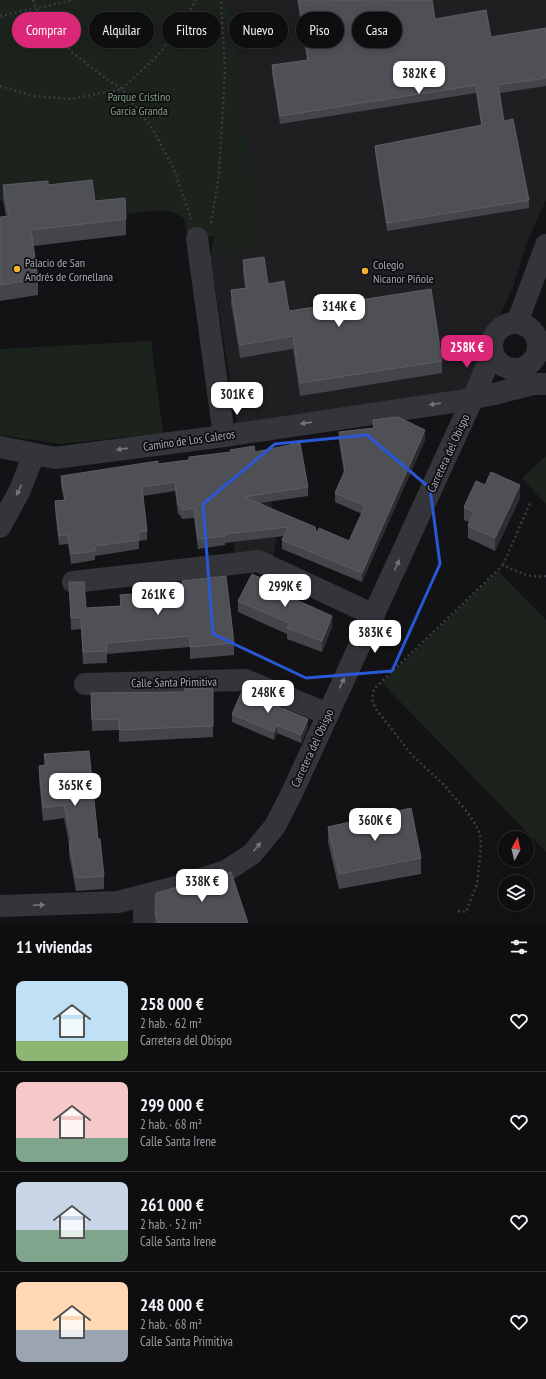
<!DOCTYPE html>
<html lang="es">
<meta charset="utf-8">
<style>
:root{--surface:#0e0e10;--page:#171719;--text:#f1f3f6;--muted:#9b9c9f;--line:#2e2e30;--accent:#db2777}
body{margin:0;font-family:"PT Sans Narrow",sans-serif;background:var(--page);color:var(--text);height:100vh;display:flex;flex-direction:column;font-size:15px;white-space:nowrap}
*{box-sizing:border-box;margin:0}
p{font-size:13px;color:var(--muted)}
.icon{flex:none;width:22px;height:22px;fill:none;stroke:currentColor;stroke-width:2;stroke-linecap:round;stroke-linejoin:round}
.map{position:relative;height:923px;overflow:hidden}
.panel{display:flex;flex-direction:column;background:var(--surface);flex:1}
.panel>*{flex:none}
.top-card{position:absolute;left:12px;top:12px;width:522px;height:36px;display:flex;gap:8px}
.needle{width:26px;rotate:8deg}
.fabs{position:absolute;left:498px;top:831px;display:grid;gap:8px}
.fabs a{display:grid;place-items:center;width:36px;height:36px;border-radius:50%;background:var(--surface);box-shadow:0 2px 10px #0003,0 0 0 1px var(--line);font-size:20px}
.price{position:absolute;translate:-50% -34px;padding:0 9px;border-radius:8px;background:#fff;color:#222;font-size:13px;line-height:26px;filter:drop-shadow(0 1px 2px #0008)}
.price::after{content:'';position:absolute;left:50%;top:24px;width:12px;height:9px;margin-left:-6px;background:inherit;clip-path:polygon(0 0,100% 0,50% 100%)}
.price.selected{background:var(--accent);color:#fff}
ul{padding:0;list-style:none}
li{display:flex;align-items:center;gap:12px;height:100px;padding:0 16px}
li+li{border-top:1px solid var(--line)}
li span{display:grid;place-items:center;flex:none;width:112px;height:80px;border-radius:8px;color:#555}
li>.icon{margin-inline-start:auto}
span .icon{width:48px;height:48px;fill:#fffc;stroke-width:1}
li b{font-size:17px}
h2{display:flex;justify-content:space-between;align-items:center;height:48px;padding:0 16px;font-size:17px}
.pill{padding:0 14px;border-radius:18px;background:var(--surface);box-shadow:0 2px 10px #0003,0 0 0 1px var(--line);font-size:14px;line-height:36px}
.pill.selected{background:var(--accent);color:#fff}
.map>svg:first-child{display:block}
.built{fill:#1f1f22}
.green{fill:#1b231c}
.lines{fill:none;stroke-linecap:round;stroke-linejoin:round}
.path{stroke:#3a3c41;stroke-width:2.5;stroke-dasharray:2 3;stroke-linecap:butt}
.minor{stroke:#34353a;stroke-width:22}
.wall{fill:#44454a}
.shaded-wall{fill:#2c2d30}
.building{fill:#4f5056;stroke:#5c5e65}
.oneway{fill:#72757e}
.marked{fill:none;stroke:#2a57d5;stroke-width:3;stroke-linejoin:round}
.poi-dot{fill:#f6b32a;stroke:#0e0e10;stroke-width:1.5}
.labels{text-anchor:middle;dominant-baseline:central;stroke-width:3.5;stroke-linejoin:round;paint-order:stroke}
.park-label{font-size:12px;fill:#7ba17d;stroke:#0e0e10}
.poi-label{font-size:12px;fill:#a4a9b6;stroke:#0e0e10;text-anchor:start}
.street-label{font-size:12px;fill:#a4a9b6;stroke:#0e0e10}
</style>
<div class="map">
<svg width="546" height="923" viewBox="0 0 546 923">
<rect width="100%" height="100%" fill="#131315"/>
<g class="built">
<polygon points="230,0 546,0 546,200 528,240 513,287 465,389 237,425 210,256 261,249"/>
<polygon points="271,500 273,515 279,525 273,556 235,553 231,523 244,504"/>
</g>
<g class="green">
<polygon points="0,0 230,0 261,249 210,256 215,236 188,240 184,218 172,212 159,210 125,214 22,198 0,201"/>
<polygon points="151,341 163,433 61,444 0,435 0,349"/>
<polygon points="546,456 546,504 522,478"/>
<polygon points="498,571 546,620 546,852 382,683"/>
</g>
<g class="lines">
<g class="path">
<polyline points="33,0 36,8 49,27 73,53 108,80 122,89 152,128 174,169 191,219"/>
<polyline points="0,16 74,0"/>
<polyline points="0,86 33,96 71,99 122,89 158,55 178,31 196,0"/>
<polyline points="211,223 219,175 225,70 221,0"/>
<polyline points="503,565 531,501"/>
<path d="M458,911l8,1 11,-28 4,-38 -1,-12 -4,-9 -8,-12 -24,-28 -32,-30 -37,-47 -3,-10 2,-9 129,-124c15,7 25,13 43,11"/>
</g>
<g class="minor">
<polyline points="197,238 224,436"/>
<circle cx="515" cy="346" r="23"/>
<polyline points="517,323 546,245"/>
<polyline points="0,447 55,458 224,436 459,401 494,394 533,384 546,384"/>
<polyline points="0,527 20,490 34,454"/>
<polyline points="73,582 258,561 374,615"/>
<polyline points="85,684 245,680 328,714"/>
<polyline points="0,906 118,902 176,887 226,871 252,854 275,826 291,795 473,398 492,354"/>
<polyline points="144,923 144,895"/>
</g>
</g>
<g class="wall">
<polygon points="297,0 432,0 435,19 491,37 546,28 546,86 500,93 504,121 529,200 529,208 387,231 375,153 375,146 481,125 476,93 280,124 272,73 272,65 307,60"/>
<polygon points="3,185 48,185 95,201 126,219 126,235 33,246 38,279 38,295 0,301 0,217 6,216 3,200"/>
<polygon points="243,260 268,284 289,311 442,361 442,373 300,396 293,349 240,358 231,303 231,290 245,288 243,273"/>
<polygon points="373,420 425,440 362,582 282,549 282,540 284,536 225,543 225,545 198,549 194,518 182,519 180,515 178,514 175,491 143,496 147,531 147,540 139,541 139,549 95,556 95,560 71,564 68,544 59,545 55,510 55,501 64,500 61,485 61,476 189,460 189,457 255,452 308,487 308,496 260,503 317,534 349,541 362,514 335,502 335,493 344,473 339,442 339,432 373,428"/>
<polygon points="485,485 520,498 495,551 468,538 468,526 469,522 464,520 464,507"/>
<polygon points="182,581 234,643 234,655 190,659 190,647 107,654 107,663 83,664 81,629 71,630 69,582 86,608 120,606 120,595 182,590"/>
<polygon points="274,590 332,627 322,652 287,639 287,634 238,612 238,601"/>
<polygon points="213,691 213,737 119,742 119,730 92,731 91,693 185,692"/>
<polygon points="232,714 308,727 301,743 277,733 274,740 232,722"/>
<polygon points="44,754 98,839 104,876 104,889 76,891 69,854 69,843 64,818 43,821 39,779 39,766 44,766"/>
<polygon points="328,827 421,858 421,874 339,889 328,842"/>
<polygon points="155,912 248,923 155,923"/>
</g>
<g class="shaded-wall">
<polygon points="425,430 425,440 362,582 362,573"/>
<polygon points="520,485 520,498 495,551 495,538"/>
<polygon points="274,584 274,594 272,589"/>
<polygon points="332,616 332,627 322,652 322,641"/>
<polygon points="308,719 308,727 301,743 301,735"/>
<polygon points="277,725 277,733 274,740 274,732"/>
</g>
<g class="building">
<polygon points="299,0 432,0 435,19 486,10 491,37 546,28 546,78 498,85 504,121 513,119 529,200 387,223 375,146 482,125 476,85 280,116 272,65 308,60"/>
<polygon points="92,180 95,201 125,198 126,219 31,230 38,279 0,285 0,217 9,216 3,185 48,181 48,185"/>
<polygon points="264,257 268,284 284,281 289,311 431,289 442,361 300,383 293,336 240,345 231,290 247,288 243,260"/>
<polygon points="398,417 425,430 362,573 282,540 288,527 225,534 225,536 198,539 194,508 182,510 180,506 178,505 175,482 142,487 147,531 138,532 139,540 95,546 95,551 71,554 68,535 59,536 55,501 65,500 61,476 158,461 158,464 189,460 189,457 231,452 230,450 254,446 255,452 300,443 308,487 244,497 315,527 317,534 319,528 349,541 365,506 335,493 345,470 339,432 374,428 373,420"/>
<polygon points="491,472 520,485 495,538 468,526 474,512 464,507 476,481 485,485"/>
<polygon points="252,574 274,584 272,589 332,616 322,641 287,628 289,623 238,601"/>
<polygon points="226,576 234,643 190,647 190,636 106,643 107,651 83,652 81,617 71,618 69,582 84,582 86,608 121,606 120,595 183,590 182,581"/>
<polygon points="185,688 212,688 213,691 213,726 119,730 119,719 92,720 91,693 185,692"/>
<polygon points="242,691 308,719 301,735 277,725 274,732 232,714"/>
<polygon points="89,751 98,839 100,839 104,876 76,878 69,842 72,841 64,805 43,808 39,766 47,765 44,754"/>
<polygon points="411,808 421,858 339,874 328,827"/>
<polygon points="231,872 248,923 158,923 155,912 156,893"/>
</g>
<defs><path id="oneway-solid" d="M-6-.8H1V-3.2L6.5 0L1 3.2V.8H-6Z"/></defs>
<g class="oneway">
<use href="#oneway-solid" transform="translate(435 404) rotate(172)"/>
<use href="#oneway-solid" transform="translate(306 423) rotate(172)"/>
<use href="#oneway-solid" transform="translate(122 449) rotate(172)"/>
<use href="#oneway-solid" transform="translate(19 490) rotate(115)"/>
<use href="#oneway-solid" transform="translate(397 565) rotate(-65)"/>
<use href="#oneway-solid" transform="translate(342 683) rotate(-65)"/>
<use href="#oneway-solid" transform="translate(257 847) rotate(-50)"/>
<use href="#oneway-solid" transform="translate(39 905) rotate(-2)"/>
</g>
<path class="marked" d="M367,435l63,53 10,76 -48,107 -86,7 -93,-44 -10,-130 72,-60z"/>
<g class="poi-dot">
<circle cx="17" cy="269" r="4"/>
<circle cx="365" cy="271" r="4"/>
</g>
<g class="labels">
<g class="park-label">
<text x="139" y="96">Parque Cristino<tspan x="139" dy="14">García Granda</tspan></text>
</g>
<g class="poi-label">
<text x="25" y="262">Palacio de San<tspan x="25" dy="14">Andrés de Cornellana</tspan></text>
<text x="373" y="264">Colegio<tspan x="373" dy="14">Nicanor Piñole</tspan></text>
</g>
<g class="street-label">
<text transform="translate(189 440) rotate(-8)">Camino de Los Caleros</text>
<text transform="translate(448 453) rotate(-65)">Carretera del Obispo</text>
<text transform="translate(174 682) rotate(-1)">Calle Santa Primitiva</text>
<text transform="translate(312 748) rotate(-65)">Carretera del Obispo</text>
</g>
</g>
</svg>
<div class="fabs">
<a><svg class="needle" viewBox="-14 -14 28 28"><path d="M0-13l5 13h-10z" fill="#e53935"/><path d="M0 13l5-13h-10z" fill="#9b9c9f"/></svg></a>
<a><svg class="icon" aria-label="layers" viewBox="0 0 24 24"><path d="M12 4l9 5-9 5-9-5zM3 14l9 5 9-5"/></svg></a>
</div>
<b class="price" style="left:419px;top:95px">382K €</b>
<b class="price" style="left:339px;top:328px">314K €</b>
<b class="price selected" style="left:467px;top:369px">258K €</b>
<b class="price" style="left:237px;top:416px">301K €</b>
<b class="price" style="left:285px;top:608px">299K €</b>
<b class="price" style="left:158px;top:616px">261K €</b>
<b class="price" style="left:375px;top:654px">383K €</b>
<b class="price" style="left:268px;top:714px">248K €</b>
<b class="price" style="left:75px;top:807px">365K €</b>
<b class="price" style="left:375px;top:842px">360K €</b>
<b class="price" style="left:202px;top:903px">338K €</b>
<div class="top-card">
<a class="pill selected">Comprar</a>
<a class="pill">Alquilar</a>
<a class="pill">Filtros</a>
<a class="pill">Nuevo</a>
<a class="pill">Piso</a>
<a class="pill">Casa</a>
</div>
</div>
<section class="panel">
<h2>11 viviendas<svg class="icon" aria-label="filters" viewBox="0 0 24 24"><path d="M4 7h16M4 17h16"/><circle cx="9" cy="7" r="2"/><circle cx="15" cy="17" r="2"/></svg></h2>
<ul>
<li><span style="background:linear-gradient(#bfe0f5 75%,#8fb573 0)"><svg class="icon" aria-label="home" viewBox="0 0 24 24"><path d="M3 11l9-7 9 7M6 9v11h12V9"/></svg></span><div><b>258 000 €</b><p>2 hab. · 62 m²</p><p>Carretera del Obispo</p></div><svg class="icon" aria-label="heart" viewBox="0 0 24 24"><path d="M12 20l-8-8c-3-5 5-10 8-4 3-6 11-1 8 4z"/></svg></li>
<li><span style="background:linear-gradient(#f6c9c9 70%,#7fa58c 0)"><svg class="icon" aria-label="home" viewBox="0 0 24 24"><path d="M3 11l9-7 9 7M6 9v11h12V9"/></svg></span><div><b>299 000 €</b><p>2 hab. · 68 m²</p><p>Calle Santa Irene</p></div><svg class="icon" aria-label="heart" viewBox="0 0 24 24"><path d="M12 20l-8-8c-3-5 5-10 8-4 3-6 11-1 8 4z"/></svg></li>
<li><span style="background:linear-gradient(#c9d6e8 60%,#7fa58c 0)"><svg class="icon" aria-label="home" viewBox="0 0 24 24"><path d="M3 11l9-7 9 7M6 9v11h12V9"/></svg></span><div><b>261 000 €</b><p>2 hab. · 52 m²</p><p>Calle Santa Irene</p></div><svg class="icon" aria-label="heart" viewBox="0 0 24 24"><path d="M12 20l-8-8c-3-5 5-10 8-4 3-6 11-1 8 4z"/></svg></li>
<li><span style="background:linear-gradient(#ffd9b3 60%,#9aa5b1 0)"><svg class="icon" aria-label="home" viewBox="0 0 24 24"><path d="M3 11l9-7 9 7M6 9v11h12V9"/></svg></span><div><b>248 000 €</b><p>2 hab. · 68 m²</p><p>Calle Santa Primitiva</p></div><svg class="icon" aria-label="heart" viewBox="0 0 24 24"><path d="M12 20l-8-8c-3-5 5-10 8-4 3-6 11-1 8 4z"/></svg></li>
</ul>
</section>
